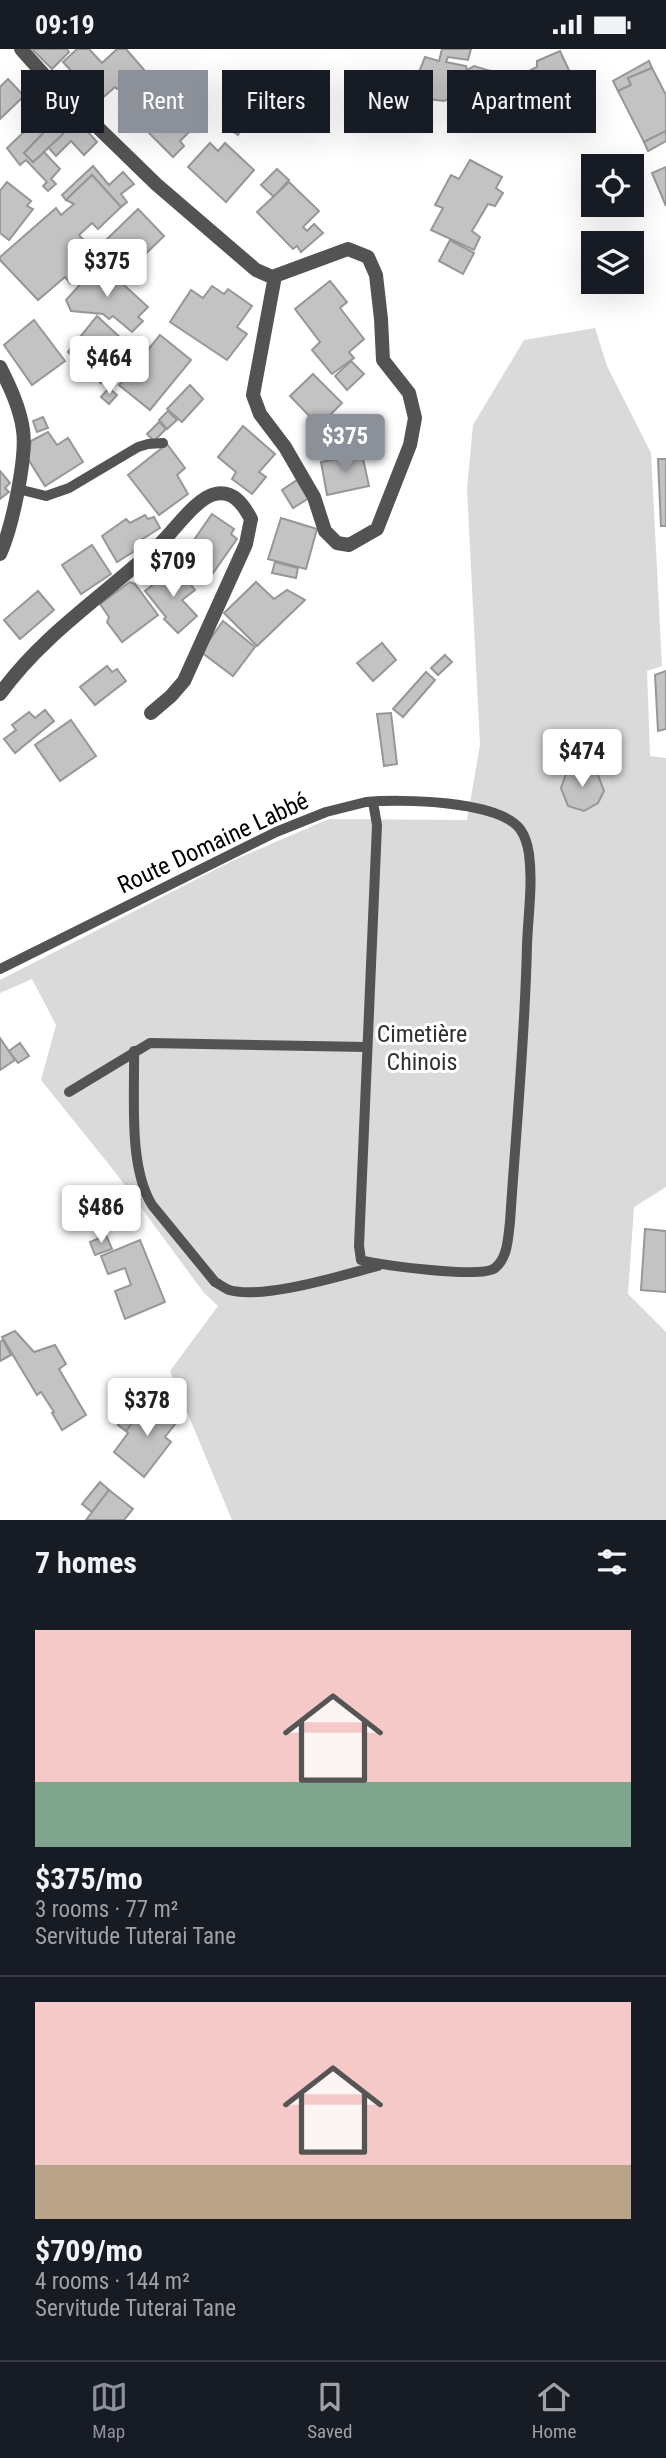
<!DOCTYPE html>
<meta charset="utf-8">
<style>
:root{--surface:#171b24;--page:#242831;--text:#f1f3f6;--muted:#9ea1a6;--line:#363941;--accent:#8c9099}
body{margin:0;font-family:"Roboto Condensed",sans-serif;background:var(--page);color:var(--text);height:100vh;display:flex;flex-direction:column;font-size:26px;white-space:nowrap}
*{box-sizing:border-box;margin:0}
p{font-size:23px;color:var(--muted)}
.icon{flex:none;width:38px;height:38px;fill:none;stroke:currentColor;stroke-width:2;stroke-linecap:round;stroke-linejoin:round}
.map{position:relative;height:1471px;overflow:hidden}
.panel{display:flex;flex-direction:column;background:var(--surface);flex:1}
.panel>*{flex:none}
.banner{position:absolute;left:21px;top:21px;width:625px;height:63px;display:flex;gap:14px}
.tools{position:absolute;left:581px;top:105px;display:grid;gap:14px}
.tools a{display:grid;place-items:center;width:63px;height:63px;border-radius:0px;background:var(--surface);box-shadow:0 7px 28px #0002;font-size:35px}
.price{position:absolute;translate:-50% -60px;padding:0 16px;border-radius:7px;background:#fff;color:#222;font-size:23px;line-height:46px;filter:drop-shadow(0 2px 4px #0008)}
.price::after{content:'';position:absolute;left:50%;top:42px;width:21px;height:16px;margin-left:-10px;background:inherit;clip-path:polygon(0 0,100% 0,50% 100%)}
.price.on{background:var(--accent);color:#fff}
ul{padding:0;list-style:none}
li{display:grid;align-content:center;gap:14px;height:371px;padding:0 35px}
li+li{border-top:2px solid var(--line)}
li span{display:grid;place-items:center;height:217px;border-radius:0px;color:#555}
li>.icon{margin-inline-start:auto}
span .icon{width:126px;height:126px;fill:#fffc;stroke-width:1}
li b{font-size:30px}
h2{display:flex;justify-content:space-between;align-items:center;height:84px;padding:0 35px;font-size:30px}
.pill{padding:0 24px;border-radius:0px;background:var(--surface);box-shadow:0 7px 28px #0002;font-size:24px;line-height:63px}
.pill.on{background:var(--accent);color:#fff}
.status{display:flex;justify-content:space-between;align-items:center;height:49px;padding:0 35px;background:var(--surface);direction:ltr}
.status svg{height:19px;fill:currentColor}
.menu{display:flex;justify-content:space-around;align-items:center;height:98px;border-top:2px solid var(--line);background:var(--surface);font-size:19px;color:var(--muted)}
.menu a{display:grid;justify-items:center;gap:4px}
.menu .on{color:var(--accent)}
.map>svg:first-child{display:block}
.green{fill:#dadada}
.building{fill:#c3c3c3;stroke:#979797;stroke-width:2}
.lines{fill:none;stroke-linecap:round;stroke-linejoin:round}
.service{stroke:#535353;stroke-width:10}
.minor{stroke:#535353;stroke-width:14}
.labels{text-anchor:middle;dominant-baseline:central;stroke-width:6;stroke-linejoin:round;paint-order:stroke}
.street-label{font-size:24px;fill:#000;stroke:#fff}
.park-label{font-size:24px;fill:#313131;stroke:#fff}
</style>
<div class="status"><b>09:19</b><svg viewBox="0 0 49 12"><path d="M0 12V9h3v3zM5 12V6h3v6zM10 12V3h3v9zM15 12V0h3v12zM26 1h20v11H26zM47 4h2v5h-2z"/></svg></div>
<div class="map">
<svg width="666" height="1471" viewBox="0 0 666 1471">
<rect width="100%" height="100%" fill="#fff"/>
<polygon class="green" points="595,279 607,317 651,404 662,617 647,622 650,707 666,709 666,1138 634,1158 628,1245 666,1283 666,1471 232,1471 170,1322 218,1257 204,1244 115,1123 41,1031 56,976 32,930 0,944 0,931 236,810 329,770 467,771 480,696 467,440 473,376 524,291"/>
<g class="building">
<polygon points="32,0 67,0 69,3 52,20"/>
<polygon points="77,0 89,0 102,14 117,0 126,0 146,23 123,41 121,37 117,40 115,38 99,52 63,13"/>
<polygon points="442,0 471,0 468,11 448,8 446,13 466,17 467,21 474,17 491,22 497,32 491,58 450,49 444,52 429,50 425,42 417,41 419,23 425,8 439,12"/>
<polygon points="560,2 580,45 539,65 521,26 537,18 537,12"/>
<polygon points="649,12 652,19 628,29 631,36 618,42 613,32"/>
<polygon points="652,19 666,46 666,82 644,93 618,42 631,36 628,29"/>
<polygon points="8,30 24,47 0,70 0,38"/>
<polygon points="153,45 162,53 169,46 198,74 180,92 184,97 173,108 132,67"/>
<polygon points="53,55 75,79 80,74 97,93 84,106 71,92 56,107 48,98 63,85 53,74 24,104 33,113 44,103 60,120 51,130 56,135 48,142 43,137 47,133 26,111 20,116 7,99"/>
<polygon points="230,63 245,72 238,86 223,76"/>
<polygon points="53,74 63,85 33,113 24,104"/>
<polygon points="666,82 666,92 648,102 644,93"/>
<polygon points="210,94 218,102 225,94 254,121 226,153 188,118"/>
<polygon points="470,111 502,128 496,139 503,144 495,157 488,155 472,182 480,188 474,201 431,181 443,159 435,156 451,126 459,130"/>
<polygon points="93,117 109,136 123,123 134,135 121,145 127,153 121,158 92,126 66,151 62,146"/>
<polygon points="666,118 666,157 652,124"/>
<polygon points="277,120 289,131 274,148 261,136"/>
<polygon points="92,126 121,158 98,180 92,174 79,186 94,203 85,211 90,217 70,234 65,228 38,251 0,211 0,208 56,159 61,166 74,155 66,151"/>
<polygon points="7,133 31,152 27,157 33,160 9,191 0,184 0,142"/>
<polygon points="289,133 319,162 303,178 307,182 314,175 323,184 301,203 297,197 293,200 257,163"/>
<polygon points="138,160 164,187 132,218 106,191"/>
<polygon points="450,191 474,204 463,225 439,212"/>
<polygon points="100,214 148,258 138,268 143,272 132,283 113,267 109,270 103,265 71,262 66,251"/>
<polygon points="330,232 347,253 340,259 364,290 349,303 354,309 332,325 312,301 320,293 295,260"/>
<polygon points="212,237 224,245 228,240 252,257 237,278 247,285 227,311 170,273 191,241 203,249"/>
<polygon points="97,267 123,291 126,288 136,297 101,334 68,303"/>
<polygon points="34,271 65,312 32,336 4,296"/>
<polygon points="160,286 191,311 150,361 119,336"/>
<polygon points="351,312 364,325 347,341 335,327"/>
<polygon points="313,325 342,354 319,377 290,347"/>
<polygon points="190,336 203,350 182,373 167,360"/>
<polygon points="109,339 117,346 109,355 101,348"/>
<polygon points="168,362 177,371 167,380 159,371"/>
<polygon points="43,368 48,379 37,383 33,372"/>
<polygon points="159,373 166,380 154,392 147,385"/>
<polygon points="243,377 275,405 259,423 266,428 252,445 232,430 236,423 218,408"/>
<polygon points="368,382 377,392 368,400 359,389"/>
<polygon points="48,383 57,396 68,389 83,413 45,437 28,410 31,392"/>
<polygon points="167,395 185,419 177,426 188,445 159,466 128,426"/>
<polygon points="362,405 369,437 327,446 321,413"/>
<polygon points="658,410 666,410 666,477 661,477"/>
<polygon points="0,422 10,434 5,439 9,443 0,450"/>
<polygon points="297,431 309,449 293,459 282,441"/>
<polygon points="212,465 234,480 231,485 237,490 213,524 185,504"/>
<polygon points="145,466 148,470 154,468 160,479 141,491 144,496 117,513 102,487 126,470 130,474"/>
<polygon points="281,469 317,480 306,520 268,510"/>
<polygon points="92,496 111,525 81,545 62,516"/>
<polygon points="275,513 298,519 296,529 272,524"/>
<polygon points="176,517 195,541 182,551 197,567 178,584 164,570 166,568 145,542"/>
<polygon points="130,533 135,535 158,566 122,593 107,573 109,568 100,555"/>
<polygon points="256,533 274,550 287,541 305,551 257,597 224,564"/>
<polygon points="38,542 54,561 20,590 4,571"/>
<polygon points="223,572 255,598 233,627 201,603"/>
<polygon points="382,594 396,611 373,632 357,614"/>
<polygon points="445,606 452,613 438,626 431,619"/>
<polygon points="107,617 112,623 117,620 126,632 95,656 80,638"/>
<polygon points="666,622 666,680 658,682 655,626"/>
<polygon points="426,623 435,631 403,668 393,660"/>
<polygon points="45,661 54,672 15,704 4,690 16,681 12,676 29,663 35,669"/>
<polygon points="391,664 397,715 384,717 377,665"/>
<polygon points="71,671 96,707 60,732 35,696"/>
<polygon points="584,719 598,726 604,742 598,754 584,762 568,757 561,739 566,725"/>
<polygon points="0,989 15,1011 0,1021"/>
<polygon points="20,994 29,1007 18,1014 9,1002"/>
<polygon points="645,1180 666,1182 666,1243 641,1241"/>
<polygon points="106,1186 112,1200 95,1206 90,1193"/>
<polygon points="140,1191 165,1253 125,1270 115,1242 131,1236 125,1219 108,1225 101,1207"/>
<polygon points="15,1282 34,1303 55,1296 66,1315 59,1320 86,1366 62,1381 52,1364 54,1363 41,1343 37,1346 2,1288"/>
<polygon points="3,1291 11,1306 0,1312 0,1293"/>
<polygon points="155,1350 180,1369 165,1388 171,1393 144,1428 114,1403 128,1384 126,1382 142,1361 145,1363"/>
<polygon points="135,1355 142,1361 126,1382 118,1376"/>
<polygon points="100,1433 109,1441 92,1463 82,1455"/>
<polygon points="109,1441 133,1460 124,1471 86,1471"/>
</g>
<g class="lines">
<g class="service">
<polyline points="18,440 46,447 69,439 138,398 148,395 163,394"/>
<path d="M0,920l276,-137 50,-20 40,-10c34,-3 132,-2 154,27 5,7 8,18 9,25 4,30 -1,62 -2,91 -2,93 -11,185 -17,277 -2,15 -2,36 -15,46 -14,11 -113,-3 -134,-8l-2,-14 18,-421 -4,-23"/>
<path d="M134,1002c1,46 -6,115 18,154l63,77c4,2 9,6 14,8 34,10 114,-15 149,-24"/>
<polyline points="69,1043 150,994 367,998"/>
</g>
<g class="minor">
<polyline points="21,0 46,28 156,135 256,221 272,228 348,200 368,208 376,226 381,270 383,311 409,344 415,369 410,396 377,480 349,496 337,494 325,482 314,448 285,398 260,365 253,346 275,227"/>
<path d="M0,318c10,20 20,41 23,63 4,28 -11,98 -23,124"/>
<path d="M0,645c43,-60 106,-100 160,-150 14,-13 36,-46 55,-50 18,-4 28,10 36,25l-5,25 -62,137 -13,15 -20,17"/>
</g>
</g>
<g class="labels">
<g class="street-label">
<text transform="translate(213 794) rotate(-25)">Route Domaine Labbé</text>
</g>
<g class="park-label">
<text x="422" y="985">Cimetière<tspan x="422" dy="28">Chinois</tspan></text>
</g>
</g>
</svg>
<div class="tools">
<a><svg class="icon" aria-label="locate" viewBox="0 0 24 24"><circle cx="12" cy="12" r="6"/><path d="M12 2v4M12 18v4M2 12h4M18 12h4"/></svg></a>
<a><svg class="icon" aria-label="layers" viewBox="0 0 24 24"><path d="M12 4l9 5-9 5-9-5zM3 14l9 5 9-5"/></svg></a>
</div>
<b class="price" style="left:107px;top:250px">$375</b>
<b class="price" style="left:109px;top:347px">$464</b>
<b class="price on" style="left:345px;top:425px">$375</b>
<b class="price" style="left:173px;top:550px">$709</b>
<b class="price" style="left:582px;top:740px">$474</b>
<b class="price" style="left:101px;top:1196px">$486</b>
<b class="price" style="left:147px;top:1389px">$378</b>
<div class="banner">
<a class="pill">Buy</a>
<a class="pill on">Rent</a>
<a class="pill">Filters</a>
<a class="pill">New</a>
<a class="pill">Apartment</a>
</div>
</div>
<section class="panel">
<h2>7 homes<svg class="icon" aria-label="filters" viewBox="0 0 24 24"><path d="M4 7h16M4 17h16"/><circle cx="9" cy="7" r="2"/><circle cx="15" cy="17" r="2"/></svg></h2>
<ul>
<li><span style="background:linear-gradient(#f6c9c9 70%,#7fa58c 0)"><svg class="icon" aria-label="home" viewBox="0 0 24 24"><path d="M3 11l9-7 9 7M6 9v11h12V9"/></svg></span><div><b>$375/mo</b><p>3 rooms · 77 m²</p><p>Servitude Tuterai Tane</p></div></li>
<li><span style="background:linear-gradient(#f6c9c9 75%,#b9a48a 0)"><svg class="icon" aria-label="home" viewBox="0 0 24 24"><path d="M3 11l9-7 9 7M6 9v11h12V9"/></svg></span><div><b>$709/mo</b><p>4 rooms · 144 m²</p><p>Servitude Tuterai Tane</p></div></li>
</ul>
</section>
<nav class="menu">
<a class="on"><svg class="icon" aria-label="map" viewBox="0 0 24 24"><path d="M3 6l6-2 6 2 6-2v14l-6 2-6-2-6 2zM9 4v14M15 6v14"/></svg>Map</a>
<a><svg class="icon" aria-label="saved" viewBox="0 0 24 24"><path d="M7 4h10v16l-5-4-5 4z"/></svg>Saved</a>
<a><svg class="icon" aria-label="home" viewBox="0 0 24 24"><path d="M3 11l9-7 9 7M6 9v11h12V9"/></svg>Home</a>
</nav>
